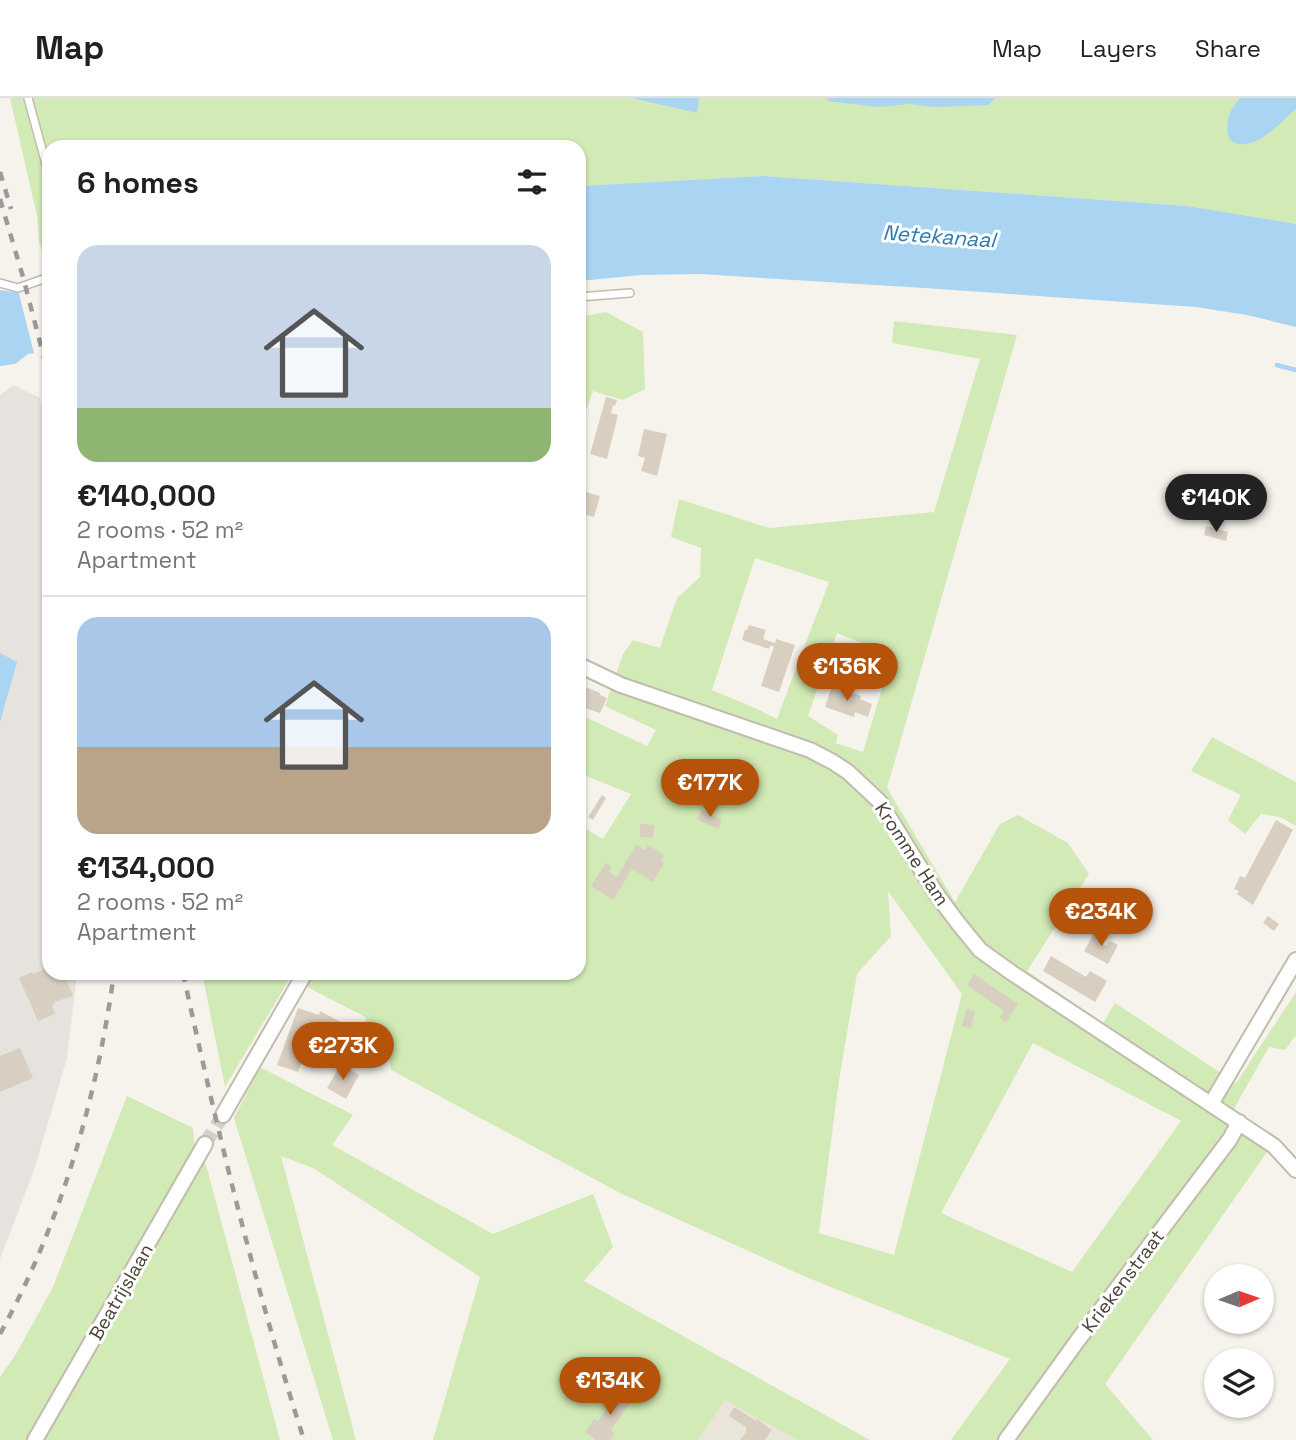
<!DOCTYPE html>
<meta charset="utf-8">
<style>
:root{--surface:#fff;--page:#f2f2f2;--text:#202124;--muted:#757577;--line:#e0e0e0;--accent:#b45309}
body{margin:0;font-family:"Space Grotesk",sans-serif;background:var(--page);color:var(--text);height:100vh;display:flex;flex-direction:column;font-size:26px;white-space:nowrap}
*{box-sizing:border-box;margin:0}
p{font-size:23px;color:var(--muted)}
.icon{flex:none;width:38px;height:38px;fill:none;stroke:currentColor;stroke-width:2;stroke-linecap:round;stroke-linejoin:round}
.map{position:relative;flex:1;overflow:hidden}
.drawer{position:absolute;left:42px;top:42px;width:544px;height:840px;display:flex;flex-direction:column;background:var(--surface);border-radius:21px;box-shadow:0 2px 5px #0004}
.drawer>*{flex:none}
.needle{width:46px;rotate:88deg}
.tools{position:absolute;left:1204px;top:1166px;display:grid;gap:14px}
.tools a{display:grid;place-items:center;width:70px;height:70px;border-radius:50%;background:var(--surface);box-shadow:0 2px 5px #0004;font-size:35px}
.price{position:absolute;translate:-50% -60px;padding:0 16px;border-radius:24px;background:var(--accent);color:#fff;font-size:23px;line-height:46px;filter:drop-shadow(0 2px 4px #0008)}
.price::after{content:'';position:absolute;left:50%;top:42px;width:21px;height:16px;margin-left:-10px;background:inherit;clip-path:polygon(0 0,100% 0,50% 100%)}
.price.active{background:#222;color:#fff}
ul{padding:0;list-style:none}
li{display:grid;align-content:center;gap:14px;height:371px;padding:0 35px}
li+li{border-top:2px solid var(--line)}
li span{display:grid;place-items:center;height:217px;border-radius:21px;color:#555}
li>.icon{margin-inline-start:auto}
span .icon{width:126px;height:126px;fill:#fffc;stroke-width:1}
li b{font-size:30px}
h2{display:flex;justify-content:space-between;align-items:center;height:84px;padding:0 35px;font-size:30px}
header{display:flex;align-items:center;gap:42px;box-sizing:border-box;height:98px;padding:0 35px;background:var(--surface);border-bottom:2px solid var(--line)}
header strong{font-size:33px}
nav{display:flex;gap:38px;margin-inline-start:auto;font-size:24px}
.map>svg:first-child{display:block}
.residential{fill:#eae5da}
.industrial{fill:#e6e2dd}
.green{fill:#d2eab5;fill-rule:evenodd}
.water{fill:#a9d4f2}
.pier{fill:#f6f3ec}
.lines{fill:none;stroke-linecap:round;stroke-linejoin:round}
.stream{stroke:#a9d4f2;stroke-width:4.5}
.building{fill:#d8cfc1}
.street-tunnel{stroke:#d4d0c8;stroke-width:14;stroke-dasharray:14 7;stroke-linecap:butt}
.lane-casing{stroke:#c2bbae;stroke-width:10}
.street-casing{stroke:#c2bbae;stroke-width:18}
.lane{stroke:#fff;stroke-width:7}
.street{stroke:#fff;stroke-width:14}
.rail{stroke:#9a9a9a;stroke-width:4.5;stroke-dasharray:9 9;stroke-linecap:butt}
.labels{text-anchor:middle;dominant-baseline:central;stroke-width:6;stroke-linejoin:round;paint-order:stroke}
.street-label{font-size:19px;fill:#4b4439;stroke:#fff}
.water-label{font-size:21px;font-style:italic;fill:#2e7ab2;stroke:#fff}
</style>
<header>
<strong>Map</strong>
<nav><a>Map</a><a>Layers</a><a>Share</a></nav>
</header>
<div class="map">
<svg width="1296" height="1342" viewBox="0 0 1296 1342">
<rect width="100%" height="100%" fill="#f6f3ec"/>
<polygon class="residential" points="724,1301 797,1342 698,1342"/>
<polygon class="industrial" points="13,287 40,300 49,345 49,875 77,875 67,960 34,1072 0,1161 0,297"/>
<g class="green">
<polygon points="10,0 1296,0 1296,126 1187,108 764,78 579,88 579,49 49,49 49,178 39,143 37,118"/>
<polygon points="606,214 643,234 645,291 623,302 593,293 579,333 579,219"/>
<path d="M894,223l123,14 -130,453 68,114 45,-78 18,-9 50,28 21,31 -62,97 76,52 12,-20 121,80 60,-91v43l-11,15 -16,-3 -41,72 41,30 -164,235 48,56h-202l59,-81 -204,-82 -184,-83 -231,-124 -3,-20 -28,-17 7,-15 -77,-40 -65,109 -23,-114h377v-148l24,14 28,-45 -52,-21v-59l68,32 9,-16 -51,-24 18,-52 10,-14 27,8 17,-50 23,-21 1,-29 -30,-11 8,-38 90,29 165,-16 46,-153 -88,-16zM755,460l74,24 -52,137 -22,-11 -43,-18zM837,535l55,22 -29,97 -27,-9 2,-8 -30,-19zM888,793l74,103 -68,261 -75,-22 20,-153 18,-106 34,-38zM1033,945l148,78 -109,151 -131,-59z"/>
<polygon points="1212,639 1296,684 1296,728 1280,719 1261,716 1245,736 1228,722 1241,697 1191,673"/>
<polygon points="260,969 353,1017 332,1047 493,1136 593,1096 613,1149 584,1183 870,1342 797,1342 725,1302 698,1342 433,1342 480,1179 313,1070 281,1058 356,1342 333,1342 234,1020"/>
<polygon points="127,998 193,1030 197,1072 205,1063 280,1342 0,1342 0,1279 16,1256 53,1189"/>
</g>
<g class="water">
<polygon points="632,0 699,0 697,15"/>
<polygon points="827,0 995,0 989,7 934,9 909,6 878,9 828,3"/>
<path d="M1240,0h56v11c-15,12 -35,38 -57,35 -3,0 -7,-3 -10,-5 -4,-18 -1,-26 11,-41z"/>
<polygon points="764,78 1187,108 1296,126 1296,229 1247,217 1196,209 924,190 700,176 641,177 579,183 579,88"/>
<polygon points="49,186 49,253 28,256 15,266 0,268 0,192 19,195"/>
<polygon points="0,555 17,564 0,624"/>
</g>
<polygon class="pier" points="46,183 49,197 49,256 35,259 18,192"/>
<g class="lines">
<polyline class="stream" points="1277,267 1296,272"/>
</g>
<g class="building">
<polygon points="606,299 617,302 615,308 613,307 611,315 618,317 607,361 590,356"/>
<polygon points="644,331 667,336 657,378 641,373 645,360 638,358"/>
<polygon points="582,393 600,398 594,419 579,415 579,403"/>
<polygon points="1206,428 1228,434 1226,443 1204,437"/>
<polygon points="749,527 766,532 763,541 775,545 776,541 795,547 779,594 761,588 774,548 770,548 769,551 742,542 745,532 747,532"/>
<polygon points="579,586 600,595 600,597 607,600 600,615 579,608"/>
<polygon points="832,588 861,598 860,601 872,606 868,619 855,614 854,619 825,609"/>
<polygon points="602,697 606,700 593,722 588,719"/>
<polygon points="702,712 722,722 718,731 697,721"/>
<polygon points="1276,722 1293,732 1253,807 1237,796 1239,793 1234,791 1240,778 1245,780"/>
<polygon points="640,726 654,727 653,740 640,739"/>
<polygon points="636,747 645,752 648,747 664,757 661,763 664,765 653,784 632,771 613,802 591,788 606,765 612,768 609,774 617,779"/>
<polygon points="1099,799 1113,807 1108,816 1094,808"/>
<polygon points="1268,818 1279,826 1274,833 1263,825"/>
<polygon points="1095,834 1106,841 1103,846 1106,848 1110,843 1118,847 1108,866 1084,853"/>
<polygon points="1051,858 1086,879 1090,873 1107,883 1095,904 1043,873"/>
<polygon points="49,869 49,875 70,875 72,879 66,881 73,898 54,904 55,906 52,907 55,916 38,923 19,880 32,874 33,876"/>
<polygon points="974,876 1018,906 1006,924 1000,919 1004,913 967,887"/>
<polygon points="298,910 319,917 320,913 350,929 343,943 316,929 298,974 277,967"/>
<polygon points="966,911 975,913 971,930 962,928"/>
<polygon points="20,950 33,980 0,994 0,958"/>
<polygon points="341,966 359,977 346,1001 327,990"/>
<polygon points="621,1290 634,1299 611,1332 615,1335 610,1342 596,1342 585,1334 594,1321 598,1323"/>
<polygon points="734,1309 756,1323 757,1321 772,1332 765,1342 740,1342 746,1334 746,1329 729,1318"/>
</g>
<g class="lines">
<polyline class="street-tunnel" points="205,1046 223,1017"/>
<g class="lane-casing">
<g id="lane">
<polyline points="28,0 49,77"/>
<polyline points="0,185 18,190 49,179"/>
<polyline points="579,199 630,195"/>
</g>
</g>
<g class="street-casing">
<g id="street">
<polyline points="579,567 621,587 810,652 833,664 848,674 879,703 937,797 958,825 980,852 1012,875 1274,1048 1296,1072"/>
<polyline points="1211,1006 1296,862"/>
<polyline points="223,1017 305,875"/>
<polyline points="35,1342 205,1046"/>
<polyline points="1006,1342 1078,1242 1230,1041 1239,1024"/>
</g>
</g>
<use href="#lane" class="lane"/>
<use href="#street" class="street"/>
<g class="rail">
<polyline points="0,74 11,111"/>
<polyline points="0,101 23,179 49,279"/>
<path d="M183,875c34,157 72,314 121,467"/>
<path d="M0,1236c61,-111 97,-236 114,-361"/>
</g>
</g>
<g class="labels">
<g class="street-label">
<text transform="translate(912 756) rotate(57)">Kromme Ham</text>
<text transform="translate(1123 1183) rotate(-53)">Kriekenstraat</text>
<text transform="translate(121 1194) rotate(-60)">Beatrijslaan</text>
</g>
<g class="water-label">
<text transform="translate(939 138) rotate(4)">Netekanaal</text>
</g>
</g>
</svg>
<div class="tools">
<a><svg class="needle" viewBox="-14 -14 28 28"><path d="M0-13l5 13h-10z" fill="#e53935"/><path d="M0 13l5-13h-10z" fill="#757577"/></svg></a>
<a><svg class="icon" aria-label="layers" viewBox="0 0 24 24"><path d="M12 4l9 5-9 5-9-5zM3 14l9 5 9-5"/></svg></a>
</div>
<b class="price active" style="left:1216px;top:436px">€140K</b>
<b class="price" style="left:847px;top:605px">€136K</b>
<b class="price" style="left:710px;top:721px">€177K</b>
<b class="price" style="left:1101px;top:850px">€234K</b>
<b class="price" style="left:343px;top:984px">€273K</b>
<b class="price" style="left:610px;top:1319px">€134K</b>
<section class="drawer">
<h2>6 homes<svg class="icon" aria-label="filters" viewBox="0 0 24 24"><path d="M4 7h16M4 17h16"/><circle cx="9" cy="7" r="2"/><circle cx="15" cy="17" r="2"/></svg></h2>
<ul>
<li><span style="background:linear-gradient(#c9d6e8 75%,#8fb573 0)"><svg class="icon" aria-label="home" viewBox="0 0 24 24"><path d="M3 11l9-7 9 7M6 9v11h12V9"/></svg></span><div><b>€140,000</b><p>2 rooms · 52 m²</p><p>Apartment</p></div></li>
<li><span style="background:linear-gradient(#a9c7e8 60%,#b9a48a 0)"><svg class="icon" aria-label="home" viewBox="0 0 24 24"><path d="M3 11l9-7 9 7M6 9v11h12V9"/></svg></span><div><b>€134,000</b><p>2 rooms · 52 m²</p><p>Apartment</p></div></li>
</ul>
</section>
</div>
